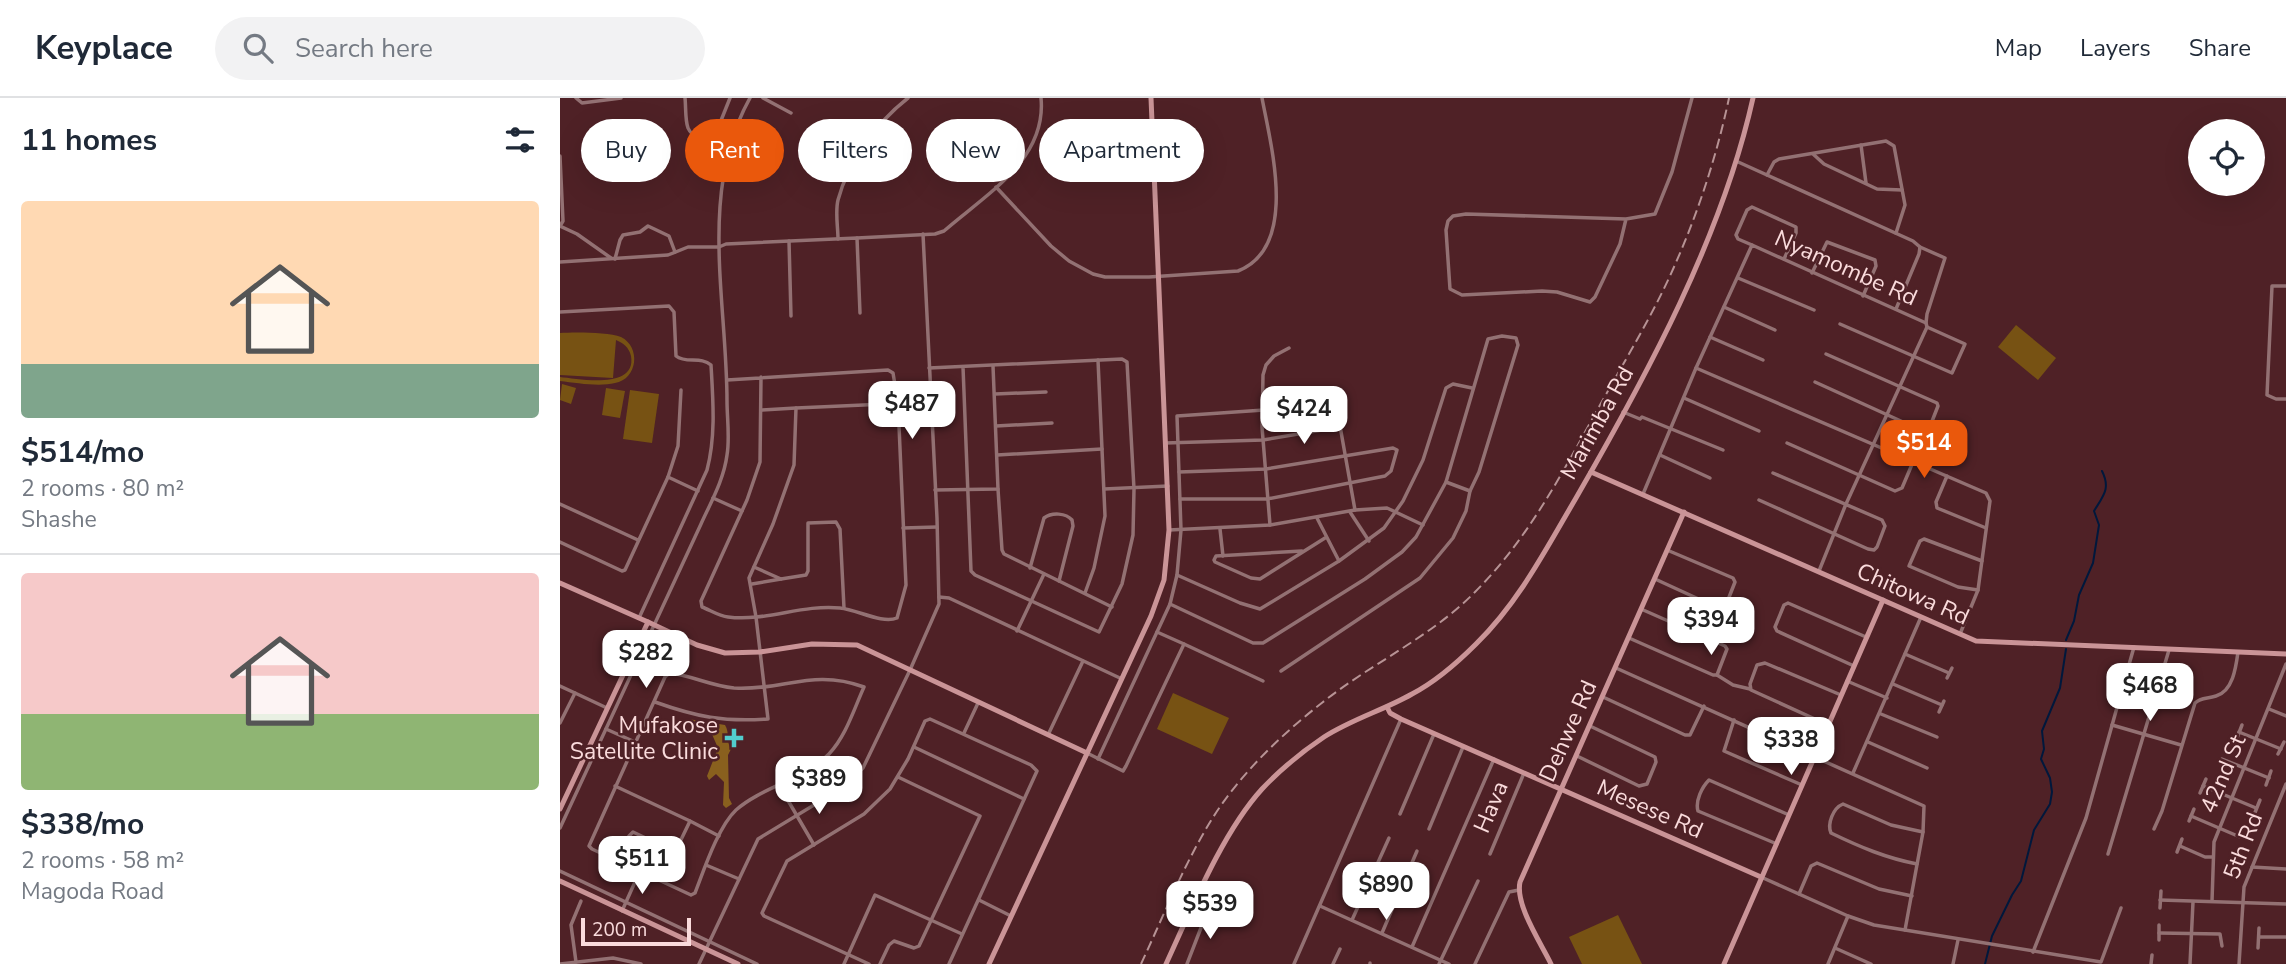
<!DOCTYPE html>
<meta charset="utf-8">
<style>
:root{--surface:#fff;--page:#f2f2f3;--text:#1f2937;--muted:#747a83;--line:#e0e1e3;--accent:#ea580c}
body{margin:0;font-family:"Nunito Sans",sans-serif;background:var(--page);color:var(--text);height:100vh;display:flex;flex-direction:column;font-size:26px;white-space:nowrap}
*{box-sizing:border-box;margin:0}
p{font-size:23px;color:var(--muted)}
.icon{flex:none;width:38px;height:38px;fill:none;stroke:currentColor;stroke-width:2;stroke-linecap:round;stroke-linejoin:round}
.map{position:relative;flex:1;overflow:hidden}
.sheet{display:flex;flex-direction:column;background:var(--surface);width:560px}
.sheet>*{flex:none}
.hud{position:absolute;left:21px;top:21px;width:665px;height:63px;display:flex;gap:14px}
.controls{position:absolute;left:1628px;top:21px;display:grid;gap:14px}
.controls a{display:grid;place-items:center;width:77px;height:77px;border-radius:50%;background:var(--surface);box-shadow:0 7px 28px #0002;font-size:35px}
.scale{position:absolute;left:21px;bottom:18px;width:110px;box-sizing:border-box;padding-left:7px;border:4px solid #fadbdc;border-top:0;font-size:19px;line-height:24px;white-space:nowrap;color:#fadbdc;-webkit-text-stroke:5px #4f2126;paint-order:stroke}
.price{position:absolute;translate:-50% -60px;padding:0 16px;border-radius:14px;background:#fff;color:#222;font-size:23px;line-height:46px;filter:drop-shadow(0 2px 4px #0008)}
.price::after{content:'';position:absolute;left:50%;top:42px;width:21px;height:16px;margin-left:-10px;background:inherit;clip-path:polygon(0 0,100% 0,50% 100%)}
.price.current{background:var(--accent);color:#fff}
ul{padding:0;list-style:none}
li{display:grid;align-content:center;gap:14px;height:371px;padding:0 21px}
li+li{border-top:2px solid var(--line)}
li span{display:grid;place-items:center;height:217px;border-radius:7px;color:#555}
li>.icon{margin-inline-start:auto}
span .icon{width:126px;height:126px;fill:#fffc;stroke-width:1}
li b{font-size:30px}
h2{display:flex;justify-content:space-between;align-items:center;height:84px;padding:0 21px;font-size:30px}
.pill{padding:0 24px;border-radius:32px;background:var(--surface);box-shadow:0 7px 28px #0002;font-size:24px;line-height:63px}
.pill.current{background:var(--accent);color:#fff}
header{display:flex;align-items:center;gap:42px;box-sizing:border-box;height:98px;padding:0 35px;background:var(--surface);border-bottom:2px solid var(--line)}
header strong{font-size:33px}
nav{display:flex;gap:38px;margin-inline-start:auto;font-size:24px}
.search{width:490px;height:63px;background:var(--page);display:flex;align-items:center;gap:18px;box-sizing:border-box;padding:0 24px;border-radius:38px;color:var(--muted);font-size:26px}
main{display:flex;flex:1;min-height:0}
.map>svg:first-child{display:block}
.green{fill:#775213}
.forest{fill:#89601e}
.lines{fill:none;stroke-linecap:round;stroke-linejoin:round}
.stream{stroke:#00183c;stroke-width:2}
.street{stroke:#937173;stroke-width:3.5}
.secondary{stroke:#ca9497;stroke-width:5}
.rail{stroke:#b79395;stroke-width:2;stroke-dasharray:10 5;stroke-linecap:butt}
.poi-dot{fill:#52cdcd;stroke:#4f2126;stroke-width:2.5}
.labels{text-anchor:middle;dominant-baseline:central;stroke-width:5;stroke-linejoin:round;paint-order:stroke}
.street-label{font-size:23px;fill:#fadbdc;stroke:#4f2126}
.poi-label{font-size:23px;fill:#fadbdc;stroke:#4f2126;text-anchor:end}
</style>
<header>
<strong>Keyplace</strong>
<div class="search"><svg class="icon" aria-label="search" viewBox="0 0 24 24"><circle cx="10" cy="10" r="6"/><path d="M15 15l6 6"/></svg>Search here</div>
<nav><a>Map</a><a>Layers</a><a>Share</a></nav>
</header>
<main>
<section class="sheet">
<h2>11 homes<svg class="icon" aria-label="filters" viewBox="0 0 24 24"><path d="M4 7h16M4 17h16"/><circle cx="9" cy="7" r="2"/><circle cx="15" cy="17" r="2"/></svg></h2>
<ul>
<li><span style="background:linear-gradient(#ffd9b3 75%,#7fa58c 0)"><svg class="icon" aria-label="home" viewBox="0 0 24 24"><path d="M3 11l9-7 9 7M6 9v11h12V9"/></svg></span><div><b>$514/mo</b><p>2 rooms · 80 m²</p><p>Shashe</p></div></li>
<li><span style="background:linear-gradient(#f6c9c9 65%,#8fb573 0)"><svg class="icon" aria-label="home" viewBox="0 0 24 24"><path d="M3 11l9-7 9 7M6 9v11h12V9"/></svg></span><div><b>$338/mo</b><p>2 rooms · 58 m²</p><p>Magoda Road</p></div></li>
</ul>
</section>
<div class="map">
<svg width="1726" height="866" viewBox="0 0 1726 866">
<rect width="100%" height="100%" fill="#4f2126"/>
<g class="green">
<polygon points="1456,227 1496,260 1478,282 1438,249"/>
<path d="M0,235c14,-1 48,-1 61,4 20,10 17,42 -6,46 -16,4 -38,0 -55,-2v-4c19,2 77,13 71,-21 -2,-9 -8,-13 -15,-16l-3,38 -53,-3z"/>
<polygon points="2,286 16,290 11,306 0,302"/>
<polygon points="46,290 65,293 60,320 42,317"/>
<polygon points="70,292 99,296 92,345 63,341"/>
<polygon points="613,595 669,620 652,656 597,631"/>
<polygon points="1058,817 1082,866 1022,866 1009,839"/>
</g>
<path class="forest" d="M128,621l37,6c5,8 1,17 6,24l-3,6 1,43 3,6 -6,4 -3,-3 1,-23 -8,-8 -7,6 -2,-4 11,-28 -7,-16 -17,-7z"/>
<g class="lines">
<g class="stream">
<path d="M1506,542l8,-19 5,-26 14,-32 6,-38 -5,-14c9,-15 17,-22 8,-40"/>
<polyline points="1425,866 1432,838 1452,797 1461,783 1474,732 1490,706 1492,694 1490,680 1481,661 1484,651 1482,633 1500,590 1506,551"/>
</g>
<g class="street">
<polyline points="16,0 22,5 61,0"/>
<path d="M125,0c1,9 0,22 3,30 5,13 30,17 42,20"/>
<polyline points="203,0 231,15"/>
<polyline points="152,45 170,0"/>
<polyline points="1301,47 1306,85"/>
<polyline points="1253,56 1264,66 1317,91 1342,92"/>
<polyline points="0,58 3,123 0,128 17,136 51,160"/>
<polyline points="1176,63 1353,143 1360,149 1359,156 1336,211"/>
<polyline points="165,67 203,76"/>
<polyline points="1207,77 1214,64 1219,61 1326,43 1334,48 1345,107 1336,135"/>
<path d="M436,89l55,59 18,15 24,13 12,3h44l89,-6c61,-24 33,-125 24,-173"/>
<polyline points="1066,121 1060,146 1035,199 1030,204 997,194 982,193 902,197 890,191 886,132 888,123 893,118 906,116 1066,121 1095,116 1112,74 1132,0"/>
<path d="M297,140l78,-4 9,-3c41,-36 103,-71 97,-133"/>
<path d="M278,141c0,-12 -3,-27 0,-39 10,-38 39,-78 70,-102"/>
<polyline points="229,143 231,218"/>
<polyline points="1192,147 1178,141 1176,137 1187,112 1192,109 1236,129 1236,135 1224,161"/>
<polyline points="1360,149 1385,160 1367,216 1366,225"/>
<polyline points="55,161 60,142 63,137 80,134 88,128 109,138 115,154"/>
<polyline points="0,164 108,157 128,149 159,149 166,146 297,140 300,215"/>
<polyline points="1252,175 1267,144 1315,162 1316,168 1303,198"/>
<polyline points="1178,180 1254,212"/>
<polyline points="1726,188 1712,188 1707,297 1716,301 1726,301"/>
<polyline points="1164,209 1215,232"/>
<path d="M0,214l109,-6 5,6 2,44c10,8 25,0 35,9 2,35 5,71 -4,105l-68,148"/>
<polyline points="1280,226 1392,275 1405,246 1367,229"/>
<polyline points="1150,239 1203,262"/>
<polyline points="369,270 562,261 567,264 574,391 573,437 562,486 539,534 415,477 411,473 403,269"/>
<polyline points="1136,270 1426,395 1430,403 1418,492 1400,536"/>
<path d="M167,282l161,-10 5,3 5,30 8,182 -9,33c-15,6 -39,-8 -57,-10 -38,-4 -75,14 -112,9 -9,-1 -18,-7 -26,-10l-1,-6 46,-101 13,-38 1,-85"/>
<polyline points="1255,284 1365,334 1369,331 1378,308 1377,305 1266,256"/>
<polyline points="435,296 486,294"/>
<polyline points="1124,300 1199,333"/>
<polyline points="202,312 236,310"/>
<polyline points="1063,314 1080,321 1082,319 1163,352"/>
<polyline points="436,328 492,325"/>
<polyline points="605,345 703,342 780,329"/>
<polyline points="1227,345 1335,393 1342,390 1353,364"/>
<polyline points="437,357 542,351"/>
<polyline points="1100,357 1150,380"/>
<polyline points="619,374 706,371 833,350 837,352 831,373 825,378 707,401 620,401"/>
<polyline points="1387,378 1376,404 1377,410 1426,430"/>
<polyline points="108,379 138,393"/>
<polyline points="886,384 910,393"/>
<polyline points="438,391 442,452 444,456 552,509"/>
<polyline points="544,391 608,388"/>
<polyline points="375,392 438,391 433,268"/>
<polyline points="1083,396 1136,270 1192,147 1366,225 1367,229 1286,406 1259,473"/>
<polyline points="153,400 182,413"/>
<polyline points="1199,402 1308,451 1314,452 1317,449 1325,428 1322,422 1213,375"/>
<polyline points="0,406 78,442"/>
<polyline points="790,414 809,443"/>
<polyline points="757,420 779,463"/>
<polyline points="710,427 702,329 703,277 706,267 714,258 729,250"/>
<polyline points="343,430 377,429"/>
<polyline points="660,431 663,458"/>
<polyline points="609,432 710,427 795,412 827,410 863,427"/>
<polyline points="0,444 62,473 65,472 108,379 118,348 121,292"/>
<polyline points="742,453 656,458 654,462 655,464 691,480 700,481 765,440"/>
<polyline points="194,469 221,481 246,477 248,473 248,425 276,424 280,431 284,510"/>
<path d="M470,470l14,-50c8,-6 22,-5 28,2l1,6 -14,55"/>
<polyline points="617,477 680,505 700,511 779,463 824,430 843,403 863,362 886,290 893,286 912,290"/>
<polyline points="1095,481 1156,509 1161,510 1166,507 1175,484 1173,480 1107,452"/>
<polyline points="192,486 221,481"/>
<polyline points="1418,492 1398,489 1349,468 1360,443 1364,441 1422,463"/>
<polyline points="525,495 534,470 545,418 538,262"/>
<polyline points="379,499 389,500 562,581"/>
<polyline points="610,506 693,545 703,545 805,481 842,454 856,439 886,384 928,241 942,238 956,240 958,247 919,374 910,393 906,413 893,440 860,480 721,573"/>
<polyline points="457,533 484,476"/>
<polyline points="1069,540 1153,577 1157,577 1167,551 1165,548 1081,511"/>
<polyline points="624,546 703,583"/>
<polyline points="1345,556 1389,575"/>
<polyline points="1294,568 1217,533 1215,529 1224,507 1228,505 1306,539"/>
<polyline points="1056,570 1364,708 1363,734 1345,832"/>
<path d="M110,575c20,2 41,13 64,15 49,3 79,-20 130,-1 -10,22 -18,49 -35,67 -24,25 -67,33 -93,56 -18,17 -32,60 -41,83l-4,2 -99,-46 -3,-3 76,-169z"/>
<polyline points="1157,577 1173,587 1190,591"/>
<polyline points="1387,580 1392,570"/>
<polyline points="1287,583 1327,600"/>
<polyline points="1333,586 1382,607"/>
<polyline points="0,588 15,595"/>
<polyline points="1043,599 1125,637 1130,637 1144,608"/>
<path d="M95,604c42,15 68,20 113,17l-12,-102 -7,-39 24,-54 21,-59 2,-57 135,-6"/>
<polyline points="1709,611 1726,618"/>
<polyline points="1379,614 1384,603"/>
<polyline points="1321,616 1377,639"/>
<polyline points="1174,622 1164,653 1242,687"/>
<polyline points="0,625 15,595 47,610"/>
<polyline points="1268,627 1191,592 1190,586 1197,567 1205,565 1281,597"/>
<polyline points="1552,627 1621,647"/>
<polyline points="46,631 75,644"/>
<polyline points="1679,634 1721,651"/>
<polyline points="404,635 418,605"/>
<polyline points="488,637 523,563"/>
<polyline points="1677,640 1682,627"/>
<polyline points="1308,644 1367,670"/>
<polyline points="354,649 464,701"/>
<polyline points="527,655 563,673 566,668 624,546 597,534"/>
<polyline points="1718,656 1724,644"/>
<polyline points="1017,658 1079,688 1087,686 1096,664 1095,659 1030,628"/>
<polyline points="538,661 610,506 617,477 621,432 617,318 704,312 775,300 795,412"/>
<polyline points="1662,661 1709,680"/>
<polyline points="1293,675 1361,519"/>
<polyline points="219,687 254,747"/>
<polyline points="1706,687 1711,673"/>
<polyline points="55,688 130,723"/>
<polyline points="1643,688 1696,710"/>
<polyline points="1640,695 1646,681"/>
<polyline points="840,716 874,636"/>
<polyline points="1694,717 1700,702"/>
<polyline points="1631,718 1680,739"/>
<polyline points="1629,723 1634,711"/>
<path d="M0,730l141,-304c10,-22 23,-45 26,-69 3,-17 0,-37 0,-54 0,-100 -29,-210 23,-303"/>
<polyline points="869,731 903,649"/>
<path d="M1594,731l8,-18 33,-108c6,-6 12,-4 21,-7 17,-5 20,-29 22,-44"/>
<path d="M1217,746l-79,-33c-3,-10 4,-24 11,-31l80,35"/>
<polyline points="1620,748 1645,759 1652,759"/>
<polyline points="1617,754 1622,741"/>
<polyline points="930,756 964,675"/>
<polyline points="1548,756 1609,552"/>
<polyline points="57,764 69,738 73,734 111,752 118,748 130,723 159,738"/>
<path d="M1357,766c-31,-6 -57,-17 -86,-31 -4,-9 2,-25 12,-29l48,21 32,7"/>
<polyline points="146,767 179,781"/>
<polyline points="1692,769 1726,771"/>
<polyline points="0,773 197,866"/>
<polyline points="1201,779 1288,818 1314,827 1541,864 1561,810"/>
<polyline points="1239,796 1251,768 1257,765 1319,791 1352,798"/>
<polyline points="419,802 451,818"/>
<polyline points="1600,802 1726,806"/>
<polyline points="1652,803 1654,744 1726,566"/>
<polyline points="760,808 889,866"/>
<polyline points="1600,810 1601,793"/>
<polyline points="62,813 79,775"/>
<polyline points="792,822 829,740"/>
<polyline points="822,835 857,753"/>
<polyline points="1599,835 1660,836 1662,848"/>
<polyline points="1699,839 1726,839"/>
<polyline points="1599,842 1599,827"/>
<polyline points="852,849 934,661"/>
<polyline points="1275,850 1311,866"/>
<polyline points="1698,850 1699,830"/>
<polyline points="1473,854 1526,720 1574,549"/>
<polyline points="16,864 11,827 21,803"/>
<polyline points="0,866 53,860 81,866"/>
<polyline points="139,866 198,741 282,690 303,670 350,572 379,506 377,420 363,136"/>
<polyline points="284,866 315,797 402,836"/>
<polyline points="309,866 204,818 202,815 227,763 304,716 330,691 348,661 365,623 370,621 471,667 477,673 389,866"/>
<polyline points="320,866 329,847 334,843 354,850 359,848 420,718 338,679"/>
<polyline points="627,866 644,822 653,811"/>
<polyline points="734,866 841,621"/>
<polyline points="773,866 780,851"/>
<polyline points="810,866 810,865"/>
<polyline points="879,866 918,783"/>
<polyline points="915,866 949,794 959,792"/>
<polyline points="1268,866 1288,818"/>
<polyline points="1393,866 1398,842"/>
<polyline points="1591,866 1592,857"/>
<polyline points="1630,866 1633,804"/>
<polyline points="1679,866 1684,789 1726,686"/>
</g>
<g class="secondary">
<polyline points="1031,374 1416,543 1726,556"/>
<polyline points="0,485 88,524"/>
<polyline points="827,609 830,615 841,621 1201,779"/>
<polyline points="0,711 88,524 137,547 165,555 200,554 252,546 297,547 527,655"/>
<polyline points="0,783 178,866"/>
<polyline points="429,866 591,518 604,482 609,432 591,0"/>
<path d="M606,866c25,-54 56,-131 96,-175 18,-19 41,-38 62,-52 28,-18 60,-27 88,-43 23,-12 45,-31 64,-50 43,-42 70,-95 100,-146 71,-123 146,-261 177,-400"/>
<path d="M991,866c-10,-21 -36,-59 -31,-82l164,-370"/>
<polyline points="1164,866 1323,502"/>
</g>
<path class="rail" d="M581,866c23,-49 43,-100 71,-145 28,-45 70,-85 111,-117 49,-39 108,-65 152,-110 52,-52 85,-115 120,-178 27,-49 57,-97 79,-147 24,-54 43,-112 55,-169"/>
</g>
<path class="poi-dot" d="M170.5 629.5h7v7h7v7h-7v7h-7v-7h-7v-7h7z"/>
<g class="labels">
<g class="street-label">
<text transform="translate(1286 170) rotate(24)">Nyamombe Rd</text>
<text transform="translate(1037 325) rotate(-61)">Marimba Rd</text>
<text transform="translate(1353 496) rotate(24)">Chitowa Rd</text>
<text transform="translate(1008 633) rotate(-66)">Dehwe Rd</text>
<text transform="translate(1663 676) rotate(-67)">42nd St</text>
<text transform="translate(931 709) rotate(-67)">Hava</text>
<text transform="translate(1090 711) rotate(24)">Mesese Rd</text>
<text transform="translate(1683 748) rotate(-69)">5th Rd</text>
</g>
<g class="poi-label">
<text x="158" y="627">Mufakose<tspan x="158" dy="26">Satellite Clinic</tspan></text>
</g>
</g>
</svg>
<div class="controls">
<a><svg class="icon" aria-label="locate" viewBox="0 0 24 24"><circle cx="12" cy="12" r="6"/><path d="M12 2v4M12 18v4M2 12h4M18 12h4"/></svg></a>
</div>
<div class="scale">200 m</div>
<b class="price" style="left:352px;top:343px">$487</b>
<b class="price" style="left:744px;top:348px">$424</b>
<b class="price current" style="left:1364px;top:382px">$514</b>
<b class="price" style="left:1151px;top:559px">$394</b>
<b class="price" style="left:86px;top:592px">$282</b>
<b class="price" style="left:1590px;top:625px">$468</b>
<b class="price" style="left:1231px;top:679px">$338</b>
<b class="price" style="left:259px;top:718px">$389</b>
<b class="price" style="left:82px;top:798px">$511</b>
<b class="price" style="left:826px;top:824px">$890</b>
<b class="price" style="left:650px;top:843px">$539</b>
<div class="hud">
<a class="pill">Buy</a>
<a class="pill current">Rent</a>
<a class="pill">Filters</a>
<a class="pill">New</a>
<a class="pill">Apartment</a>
</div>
</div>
</main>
